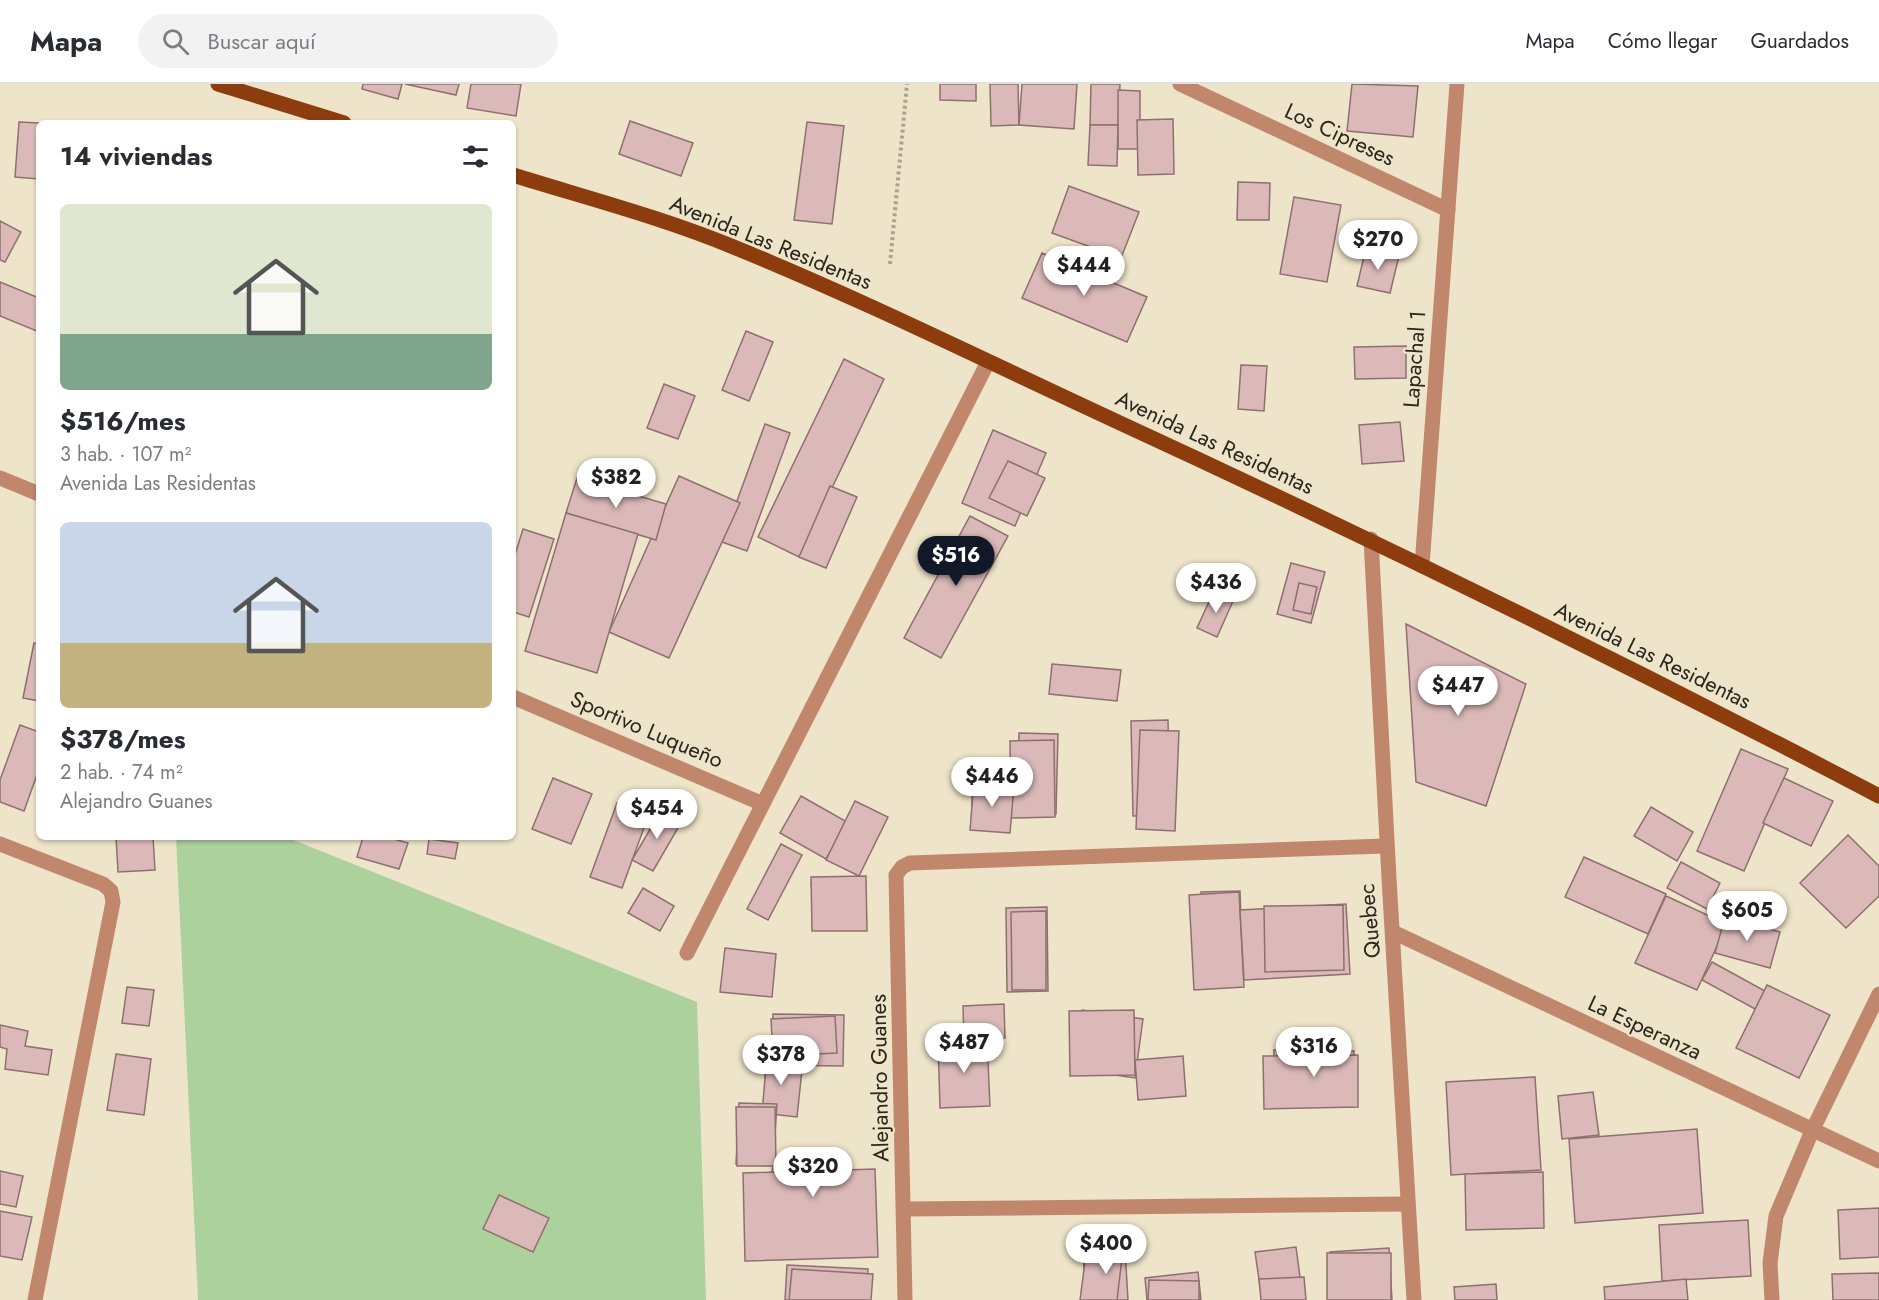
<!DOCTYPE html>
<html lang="es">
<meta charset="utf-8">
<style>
:root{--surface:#fff;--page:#f2f2f3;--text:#2b2b33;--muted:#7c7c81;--line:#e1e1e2;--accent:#111827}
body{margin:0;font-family:Jost,sans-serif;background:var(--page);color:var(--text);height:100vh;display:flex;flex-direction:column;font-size:22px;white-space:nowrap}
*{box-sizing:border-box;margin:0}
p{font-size:20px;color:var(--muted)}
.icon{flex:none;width:33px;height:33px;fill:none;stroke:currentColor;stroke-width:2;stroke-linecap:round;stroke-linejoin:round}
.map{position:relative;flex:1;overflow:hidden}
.panel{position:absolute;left:36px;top:36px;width:480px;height:720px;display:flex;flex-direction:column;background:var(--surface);border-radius:9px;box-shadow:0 2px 4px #0004}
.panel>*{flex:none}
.price{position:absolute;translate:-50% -51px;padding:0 14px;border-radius:21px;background:#fff;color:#222;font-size:20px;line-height:39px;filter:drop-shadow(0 2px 3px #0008)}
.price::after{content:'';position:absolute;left:50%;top:36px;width:18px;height:14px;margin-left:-9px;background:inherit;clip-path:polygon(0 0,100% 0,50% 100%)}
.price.on{background:var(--accent);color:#fff}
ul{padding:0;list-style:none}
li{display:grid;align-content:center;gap:12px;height:318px;padding:0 24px}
li span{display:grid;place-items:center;height:186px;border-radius:9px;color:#555}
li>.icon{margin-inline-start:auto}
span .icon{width:108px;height:108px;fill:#fffc;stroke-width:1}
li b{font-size:26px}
h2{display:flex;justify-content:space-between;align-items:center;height:72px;padding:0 24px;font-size:26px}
header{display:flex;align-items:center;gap:36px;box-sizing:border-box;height:84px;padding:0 30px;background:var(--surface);border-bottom:2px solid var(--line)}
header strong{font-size:28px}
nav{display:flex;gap:33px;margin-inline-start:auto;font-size:21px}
.search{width:420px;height:54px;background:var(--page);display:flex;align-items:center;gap:15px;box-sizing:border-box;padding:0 21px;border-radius:33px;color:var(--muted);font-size:22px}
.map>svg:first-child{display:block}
.green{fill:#add19c}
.building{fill:#dab9b8;stroke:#8e706f;stroke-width:1.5}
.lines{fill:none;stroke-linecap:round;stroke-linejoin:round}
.path{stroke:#aba38e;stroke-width:4;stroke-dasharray:3 3;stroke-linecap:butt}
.street{stroke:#c1876d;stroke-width:15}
.primary{stroke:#8d3c0d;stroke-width:15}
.labels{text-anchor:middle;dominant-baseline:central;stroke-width:4.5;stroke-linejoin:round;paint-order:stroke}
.street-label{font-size:22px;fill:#2b271d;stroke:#eee4c9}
</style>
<header>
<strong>Mapa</strong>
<div class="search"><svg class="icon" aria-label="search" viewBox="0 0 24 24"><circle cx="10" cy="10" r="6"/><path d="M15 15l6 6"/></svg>Buscar aquí</div>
<nav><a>Mapa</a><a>Cómo llegar</a><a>Guardados</a></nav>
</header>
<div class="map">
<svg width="1879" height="1216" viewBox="0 0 1879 1216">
<rect width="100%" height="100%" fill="#eee4c9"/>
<polygon class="green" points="176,753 286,753 697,918 706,1216 198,1216"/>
<g class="building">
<polygon points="363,0 402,0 398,15 362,5"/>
<polygon points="405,0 459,0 456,11"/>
<polygon points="471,0 521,0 516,32 467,24"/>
<polygon points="940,0 976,0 976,17 940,16"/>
<polygon points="990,0 1018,0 1019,41 991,42"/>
<polygon points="1022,0 1077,0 1074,45 1019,41"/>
<polygon points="1091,0 1120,0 1118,41 1090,41"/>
<polygon points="1352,0 1418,2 1413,53 1347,47"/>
<polygon points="1118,6 1140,7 1140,65 1118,65"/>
<polygon points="1173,35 1174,90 1138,91 1137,36"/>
<polygon points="630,37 693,59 681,92 619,70"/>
<polygon points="19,38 39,39 39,95 15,93"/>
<polygon points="807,38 844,42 832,140 794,136"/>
<polygon points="1090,41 1118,41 1117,82 1088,81"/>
<polygon points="1238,98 1270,99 1269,136 1237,136"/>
<polygon points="1069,102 1139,128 1121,174 1052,149"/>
<polygon points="1294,113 1341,121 1327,198 1280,190"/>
<polygon points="0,137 21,148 5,178 0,176"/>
<polygon points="1366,164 1399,172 1390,209 1357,202"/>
<polygon points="1042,169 1147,213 1127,258 1022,214"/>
<polygon points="0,198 39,214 39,248 0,232"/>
<polygon points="746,247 773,258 749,317 722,306"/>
<polygon points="1406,262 1406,294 1355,295 1354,263"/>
<polygon points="844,275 884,295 799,473 758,453"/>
<polygon points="1241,281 1267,282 1264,327 1238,325"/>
<polygon points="664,300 695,312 678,355 647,344"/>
<polygon points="1400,338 1404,377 1362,380 1359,341"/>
<polygon points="765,340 790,349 747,467 722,458"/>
<polygon points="993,346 1046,369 1015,442 962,419"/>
<polygon points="1008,377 1045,394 1027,432 989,414"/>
<polygon points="679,392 740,419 669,574 609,548"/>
<polygon points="577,394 666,420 656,456 566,429"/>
<polygon points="830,402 857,413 826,484 799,473"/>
<polygon points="566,429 638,450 597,589 525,567"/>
<polygon points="970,432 1008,452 941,574 904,554"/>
<polygon points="523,445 554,455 529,533 513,528 513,477"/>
<polygon points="1291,479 1325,488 1311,539 1277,530"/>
<polygon points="1299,499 1317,503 1311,530 1293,526"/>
<polygon points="1214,507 1234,515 1217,553 1197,544"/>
<polygon points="1406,540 1526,600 1486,722 1416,698"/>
<polygon points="34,559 39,560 39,617 23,614"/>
<polygon points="1052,580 1121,586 1117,617 1049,610"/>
<polygon points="1168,636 1170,731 1133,732 1131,637"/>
<polygon points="20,641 39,648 39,685 24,727 0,718 0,696"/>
<polygon points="1140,646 1179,647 1175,747 1136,745"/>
<polygon points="1019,649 1058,650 1056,730 1017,729"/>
<polygon points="1054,656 1055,733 1011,734 1010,657"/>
<polygon points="1741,665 1788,685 1744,787 1697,767"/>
<polygon points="973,693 1013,695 1010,746 971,744"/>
<polygon points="553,694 592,710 571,760 532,745"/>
<polygon points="1784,694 1833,717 1811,762 1763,739"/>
<polygon points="974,698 1014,702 1010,749 970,746"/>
<polygon points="801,712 847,738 826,775 780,749"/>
<polygon points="855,717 888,733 859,792 826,776"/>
<polygon points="617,719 649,730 622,804 590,793"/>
<polygon points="1651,723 1693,748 1677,777 1634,752"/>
<polygon points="662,725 682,737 653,787 632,776"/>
<polygon points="1848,751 1879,782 1879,812 1846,844 1800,799"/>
<polygon points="116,753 153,753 155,786 118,788"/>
<polygon points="363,753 387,753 408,759 399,785 357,773"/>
<polygon points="429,755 458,759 455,775 427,770"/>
<polygon points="781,760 802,771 768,836 747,825"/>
<polygon points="1584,773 1666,810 1648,850 1565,813"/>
<polygon points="1681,778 1720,799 1707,825 1667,804"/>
<polygon points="859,792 864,840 817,846 811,798"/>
<polygon points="866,792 867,847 812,847 811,793"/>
<polygon points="643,804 674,822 660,847 628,829"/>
<polygon points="1240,807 1242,867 1203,868 1201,808"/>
<polygon points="1239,808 1244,903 1194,906 1189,811"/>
<polygon points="1666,812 1727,840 1697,906 1635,879"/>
<polygon points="1346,820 1350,890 1244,896 1240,826"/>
<polygon points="1343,821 1344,886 1265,888 1264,822"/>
<polygon points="1047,823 1048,907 1007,908 1006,824"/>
<polygon points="1046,827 1046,906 1012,906 1011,828"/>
<polygon points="1725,833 1780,848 1770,884 1715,869"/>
<polygon points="725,864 776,870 772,913 720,908"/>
<polygon points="1712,878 1765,907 1755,925 1702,896"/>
<polygon points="1767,901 1830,931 1799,994 1736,964"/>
<polygon points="127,903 154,906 149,942 122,939"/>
<polygon points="1004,920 1005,954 964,956 963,922"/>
<polygon points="1082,926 1143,935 1135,994 1073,985"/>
<polygon points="1134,926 1135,991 1070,992 1069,927"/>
<polygon points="773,930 844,931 843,982 772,981"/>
<polygon points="835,932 837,969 773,972 771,935"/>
<polygon points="0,941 28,947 25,962 52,966 48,991 5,985 7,965 0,963"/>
<polygon points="974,951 980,1019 946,1022 941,953"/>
<polygon points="987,955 990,1022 940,1024 938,957"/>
<polygon points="1274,966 1354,967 1353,1023 1273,1021"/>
<polygon points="116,970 151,975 144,1031 107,1026"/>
<polygon points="1358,971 1358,1023 1264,1025 1263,972"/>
<polygon points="1183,972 1186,1012 1138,1016 1135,976"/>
<polygon points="766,981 799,982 797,1024 764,1023"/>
<polygon points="766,983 802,986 797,1033 762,1029"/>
<polygon points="1535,993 1541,1086 1451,1091 1446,998"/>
<polygon points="1593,1008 1599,1051 1562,1055 1558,1012"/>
<polygon points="739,1019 777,1020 773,1082 736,1080"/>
<polygon points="736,1023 775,1023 776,1082 737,1082"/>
<polygon points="1697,1045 1703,1129 1575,1139 1569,1055"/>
<polygon points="773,1082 862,1098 853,1145 765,1130"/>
<polygon points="875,1085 878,1173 745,1177 743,1089"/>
<polygon points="0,1087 23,1092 16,1123 0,1120"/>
<polygon points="1543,1088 1544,1144 1466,1146 1465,1090"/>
<polygon points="499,1111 549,1134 533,1168 483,1145"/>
<polygon points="1879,1124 1879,1173 1840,1175 1838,1126"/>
<polygon points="0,1127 32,1133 22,1176 0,1172"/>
<polygon points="1748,1136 1751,1192 1662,1197 1659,1141"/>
<polygon points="1296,1163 1303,1216 1262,1216 1255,1168"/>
<polygon points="1389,1164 1392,1216 1333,1216 1330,1168"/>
<polygon points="1125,1165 1128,1216 1086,1216 1083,1168"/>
<rect x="1327" y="1169" width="64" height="47"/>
<polygon points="1086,1170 1122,1174 1117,1216 1080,1216"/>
<polygon points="787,1181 868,1185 866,1216 785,1216"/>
<polygon points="792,1185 873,1190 871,1216 789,1216"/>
<polygon points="1198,1188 1201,1216 1147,1216 1145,1194"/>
<polygon points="1879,1189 1879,1216 1833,1216 1832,1190"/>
<polygon points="1304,1193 1306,1216 1261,1216 1259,1195"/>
<polygon points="1686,1195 1688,1216 1605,1216 1604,1203"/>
<polygon points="1149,1196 1199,1197 1199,1216 1148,1216"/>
<polygon points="1496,1200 1497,1216 1455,1216 1454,1203"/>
</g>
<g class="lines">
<polyline class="path" points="890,180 907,0"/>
<g class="street">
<polyline points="1180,0 1448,126"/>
<polyline points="0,394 39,410"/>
<path d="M1371,455c12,254 28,507 43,761"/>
<polyline points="1422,482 1457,0"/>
<polyline points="513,613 763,720"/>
<polyline points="0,760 103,800 111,807 113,818 35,1216"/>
<polyline points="1393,848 1879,1077"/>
<polyline points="687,869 988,278"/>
<polyline points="905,1125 1408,1120"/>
<polyline points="905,1216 896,791 902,783 910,779 1385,762"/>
<polyline points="1772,1216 1770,1179 1776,1132 1812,1047 1879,910"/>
</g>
<g class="primary">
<polyline points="218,0 344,39"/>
<path d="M513,91c74,23 151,43 223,73 130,53 256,116 384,175 256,118 509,242 759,373"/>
</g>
</g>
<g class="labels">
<g class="street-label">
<text transform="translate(1340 50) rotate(25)">Los Cipreses</text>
<text transform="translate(771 158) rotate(22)">Avenida Las Residentas</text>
<text transform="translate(1414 275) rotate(-86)">Lapachal 1</text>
<text transform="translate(1215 358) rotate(25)">Avenida Las Residentas</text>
<text transform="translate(1653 571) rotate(26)">Avenida Las Residentas</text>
<text transform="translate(647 645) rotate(23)">Sportivo Luqueño</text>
<text transform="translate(1369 837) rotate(-95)">Quebec</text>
<text transform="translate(1645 943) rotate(25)">La Esperanza</text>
<text transform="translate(879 994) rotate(-91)">Alejandro Guanes</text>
</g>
</g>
</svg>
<b class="price" style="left:1378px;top:187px">$270</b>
<b class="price" style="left:1084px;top:213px">$444</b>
<b class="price" style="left:616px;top:425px">$382</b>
<b class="price on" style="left:956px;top:503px">$516</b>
<b class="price" style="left:1216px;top:530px">$436</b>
<b class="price" style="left:1458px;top:633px">$447</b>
<b class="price" style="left:992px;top:724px">$446</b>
<b class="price" style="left:657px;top:756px">$454</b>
<b class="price" style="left:1747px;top:858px">$605</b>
<b class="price" style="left:964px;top:990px">$487</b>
<b class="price" style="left:1314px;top:994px">$316</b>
<b class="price" style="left:781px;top:1002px">$378</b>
<b class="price" style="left:813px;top:1114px">$320</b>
<b class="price" style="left:1106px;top:1191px">$400</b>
<section class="panel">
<h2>14 viviendas<svg class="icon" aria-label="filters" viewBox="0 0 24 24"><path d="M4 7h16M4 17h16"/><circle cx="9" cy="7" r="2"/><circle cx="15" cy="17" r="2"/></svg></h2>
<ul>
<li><span style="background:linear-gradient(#dfe7d0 70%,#7fa58c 0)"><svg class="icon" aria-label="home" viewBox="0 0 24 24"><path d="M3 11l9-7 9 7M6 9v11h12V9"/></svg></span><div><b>$516/mes</b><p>3 hab. · 107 m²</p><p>Avenida Las Residentas</p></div></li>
<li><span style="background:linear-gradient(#c9d6e8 65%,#c2b280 0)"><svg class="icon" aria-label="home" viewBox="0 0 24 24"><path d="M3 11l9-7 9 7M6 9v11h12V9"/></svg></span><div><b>$378/mes</b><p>2 hab. · 74 m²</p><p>Alejandro Guanes</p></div></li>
</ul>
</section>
</div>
